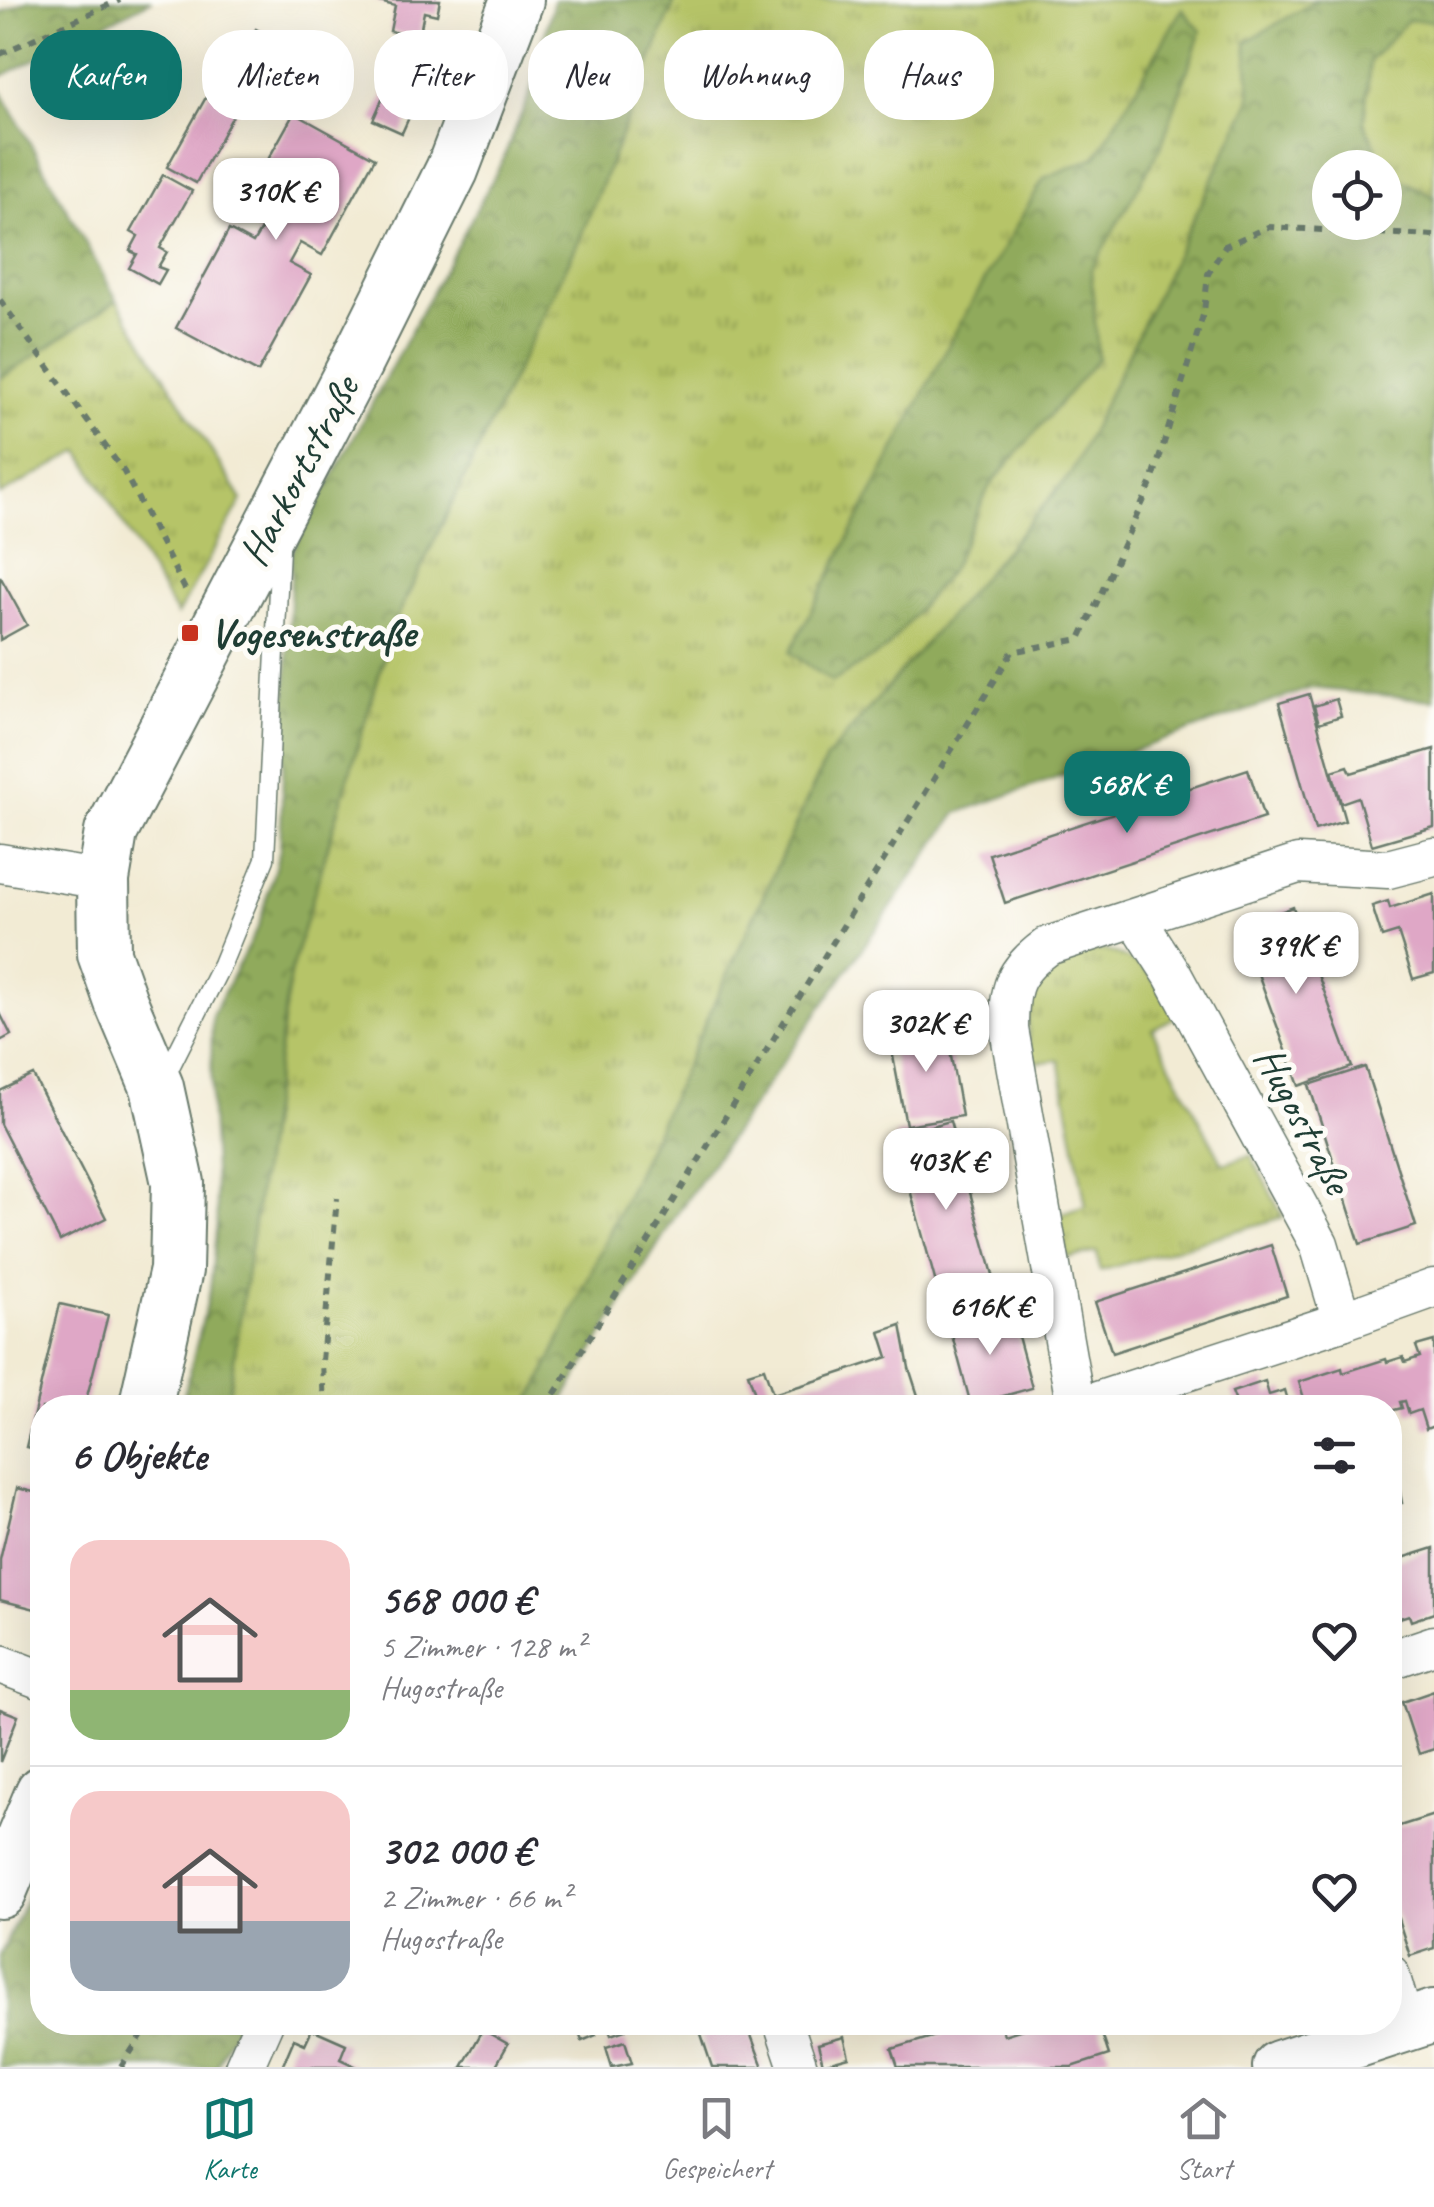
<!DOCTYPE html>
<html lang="de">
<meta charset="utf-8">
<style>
:root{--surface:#fff;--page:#f7f7f7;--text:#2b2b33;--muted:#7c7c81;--line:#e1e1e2;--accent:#0f766e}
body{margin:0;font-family:Caveat,sans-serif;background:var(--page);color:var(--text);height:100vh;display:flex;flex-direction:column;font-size:38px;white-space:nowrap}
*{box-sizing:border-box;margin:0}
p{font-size:32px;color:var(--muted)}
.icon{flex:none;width:55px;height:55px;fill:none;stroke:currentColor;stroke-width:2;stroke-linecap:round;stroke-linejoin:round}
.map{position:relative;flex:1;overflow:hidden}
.details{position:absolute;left:30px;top:1395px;width:1372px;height:640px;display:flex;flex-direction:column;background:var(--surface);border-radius:40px;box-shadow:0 10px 40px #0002}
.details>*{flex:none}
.hud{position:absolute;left:30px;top:30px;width:1375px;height:90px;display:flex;gap:20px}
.buttons{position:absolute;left:1312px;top:150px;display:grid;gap:20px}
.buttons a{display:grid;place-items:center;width:90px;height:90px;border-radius:50%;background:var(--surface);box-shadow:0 10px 40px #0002;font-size:50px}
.price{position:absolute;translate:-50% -85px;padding:0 22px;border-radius:20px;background:#fff;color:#222;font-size:32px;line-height:65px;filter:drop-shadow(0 2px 5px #0008)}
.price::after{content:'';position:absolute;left:50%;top:60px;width:30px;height:22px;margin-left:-15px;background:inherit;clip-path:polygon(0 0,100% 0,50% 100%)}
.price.on{background:var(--accent);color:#fff}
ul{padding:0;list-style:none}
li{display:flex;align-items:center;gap:30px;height:250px;padding:0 40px}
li+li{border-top:2px solid var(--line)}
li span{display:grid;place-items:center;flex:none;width:280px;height:200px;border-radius:30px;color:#555}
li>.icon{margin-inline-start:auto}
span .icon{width:120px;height:120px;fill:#fffc;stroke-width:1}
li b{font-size:42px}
h2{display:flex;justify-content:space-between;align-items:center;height:120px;padding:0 40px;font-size:42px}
.tag{padding:0 35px;border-radius:40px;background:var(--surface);box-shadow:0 10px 40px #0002;font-size:35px;line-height:90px}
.tag.on{background:var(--accent);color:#fff}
.menu{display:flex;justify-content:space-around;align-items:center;height:140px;border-top:2px solid var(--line);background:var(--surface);font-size:28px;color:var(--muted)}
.menu a{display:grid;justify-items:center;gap:5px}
.menu .on{color:var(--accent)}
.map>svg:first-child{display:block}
.grass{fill:url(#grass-tufts);stroke:#6a804e;stroke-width:2.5}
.forest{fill:url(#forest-crowns);stroke:#587448;stroke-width:2.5;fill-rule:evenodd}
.building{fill:#dfa7c6}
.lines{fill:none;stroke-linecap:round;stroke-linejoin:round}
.lane-casing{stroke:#697a6c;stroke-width:21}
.street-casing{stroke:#697a6c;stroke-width:41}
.secondary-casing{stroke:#697a6c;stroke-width:56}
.path{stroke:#697a6c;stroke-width:6;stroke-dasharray:8 8;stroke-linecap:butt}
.lane{stroke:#fff;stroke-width:18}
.street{stroke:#fff;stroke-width:38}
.secondary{stroke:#fff;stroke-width:52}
.poi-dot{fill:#c8321e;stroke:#fdfcf7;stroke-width:4}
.labels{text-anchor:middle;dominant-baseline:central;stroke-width:10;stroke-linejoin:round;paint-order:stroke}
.street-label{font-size:42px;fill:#1f3d34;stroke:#fdfcf7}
.poi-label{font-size:42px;font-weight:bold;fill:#1f3d34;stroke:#fdfcf7;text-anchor:start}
</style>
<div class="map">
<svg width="1434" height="2067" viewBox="0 0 1434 2067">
<defs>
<pattern id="grass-tufts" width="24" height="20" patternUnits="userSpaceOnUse" patternTransform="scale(2.5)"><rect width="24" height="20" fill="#b6c467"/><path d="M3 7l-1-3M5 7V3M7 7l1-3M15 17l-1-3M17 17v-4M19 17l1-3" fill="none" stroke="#93a056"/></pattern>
<pattern id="forest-crowns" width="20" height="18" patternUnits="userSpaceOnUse" patternTransform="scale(2.5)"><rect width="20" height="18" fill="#90aa5c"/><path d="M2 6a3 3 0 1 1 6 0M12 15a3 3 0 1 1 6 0" fill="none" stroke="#758c4d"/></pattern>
</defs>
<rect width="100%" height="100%" fill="#fdfcf7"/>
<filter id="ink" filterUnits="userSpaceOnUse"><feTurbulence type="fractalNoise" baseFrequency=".01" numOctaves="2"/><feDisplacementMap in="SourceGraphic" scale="20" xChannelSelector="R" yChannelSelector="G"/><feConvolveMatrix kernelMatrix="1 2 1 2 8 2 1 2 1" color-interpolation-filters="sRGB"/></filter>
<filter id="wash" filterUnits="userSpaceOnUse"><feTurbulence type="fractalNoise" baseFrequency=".0048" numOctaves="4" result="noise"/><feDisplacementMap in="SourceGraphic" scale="40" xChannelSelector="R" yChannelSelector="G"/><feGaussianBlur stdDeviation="2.25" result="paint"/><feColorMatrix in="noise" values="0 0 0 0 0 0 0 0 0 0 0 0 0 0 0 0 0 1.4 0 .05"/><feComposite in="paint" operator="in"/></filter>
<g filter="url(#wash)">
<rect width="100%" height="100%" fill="#f2ebd4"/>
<g class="grass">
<polygon points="675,0 1434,0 1434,197 1385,171 1385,168 1251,99 1070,475 826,759 539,1386 525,1407 227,1408 290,974 394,624 580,238"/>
<polygon points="117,300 242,500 177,615 80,451 0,495 0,379"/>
<path d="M1104,950c46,14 48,27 73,66l-25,13 71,135 28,-9 32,62 -183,54 -3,-19 -30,6 -8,-43 27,-9 -27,-146 -27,3c-11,-67 -4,-105 72,-113z"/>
</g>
<g class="forest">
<polygon points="29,0 152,0 0,77 0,13"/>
<polygon points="554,0 675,0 580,238 394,624 290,974 227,1407 181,1407 210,1290 217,1223 211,1114 212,1015 259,925 280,849 292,552 502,162 530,93"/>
<path d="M1317,0h117v21l-26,-1 -38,41 -6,62 24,49 46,25v503l-123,-12 -354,125 -281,402 -117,192h-34l14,-21 287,-627 244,-284 181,-376 -5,-57zM1330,168h55v54h-55z"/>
<polygon points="1182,9 1201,31 1161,147 1091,270 1098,358 989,487 952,568 886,649 832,682 790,652 960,323 1044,178 1096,157"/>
<polygon points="0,89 117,300 0,379"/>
<polygon points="42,1864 42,2022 237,2023 216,2067 0,2067 0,1956"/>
</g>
<g id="blocks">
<g class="building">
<polygon points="372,0 440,0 437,15 424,12 419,38 390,31 395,6"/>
<polygon points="256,29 284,45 261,88 251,83 196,183 167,167 223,67 232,72"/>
<polygon points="386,91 415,104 402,133 373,120"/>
<polygon points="294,113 375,158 322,255 300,243 289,263 311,275 258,372 176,328 229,230 253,243 265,223 240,210"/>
<polygon points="163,175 192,191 160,248 167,252 158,267 166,270 158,284 129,268 137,254 130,251 138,236 131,232"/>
<polygon points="0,576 27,625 0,640"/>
<polygon points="1309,694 1345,821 1315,830 1279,703"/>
<polygon points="1336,699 1341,716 1319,723 1314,706"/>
<polygon points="1434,749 1434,827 1372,845 1358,797 1341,803 1332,771 1348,766 1351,773"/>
<polygon points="1248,769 1264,818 1005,903 989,854"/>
<polygon points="1434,894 1434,973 1413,979 1398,932 1382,937 1372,906 1388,901 1390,908"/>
<polygon points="1293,907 1352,1067 1299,1086 1241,927"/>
<polygon points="0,1013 11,1035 0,1041"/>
<polygon points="945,1024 962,1116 906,1125 889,1035"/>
<polygon points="1365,1067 1416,1226 1360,1244 1309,1085"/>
<polygon points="33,1075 106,1218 60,1241 0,1124 0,1091"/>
<polygon points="950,1121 997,1289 942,1305 895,1136"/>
<polygon points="1271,1245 1287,1296 1112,1353 1095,1302"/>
<polygon points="60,1304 108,1315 84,1408 42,1408 42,1451 26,1447"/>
<polygon points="997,1310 1002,1328 1015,1325 1032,1388 971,1405 949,1324"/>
<polygon points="901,1325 909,1368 922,1408 738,1408 757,1400 748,1373 764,1368 773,1394 822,1379 888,1357 880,1332"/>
<polygon points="1434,1341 1434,1426 1426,1429 1420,1410 1409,1414 1405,1401 1400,1402 1402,1408 1390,1411 1390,1408 1307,1408 1299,1382 1342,1368 1343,1373 1386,1359 1387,1362 1403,1357 1405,1362 1420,1357 1416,1346"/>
<polygon points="1265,1381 1269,1395 1285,1390 1290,1408 1222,1408 1236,1402 1232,1392"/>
<polygon points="1399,1486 1402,1503 1390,1505 1390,1488"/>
<polygon points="17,1488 42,1494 42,1594 39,1610 0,1600 0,1560"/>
<polygon points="1434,1548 1434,1613 1411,1621 1409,1615 1390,1621 1390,1562"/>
<polygon points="1434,1691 1434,1749 1419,1754 1402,1702"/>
<polygon points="0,1709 18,1716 0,1762"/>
<polygon points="1434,1815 1434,1948 1410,1956 1390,1894 1390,1829"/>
<polygon points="575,2022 592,2022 596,2035 582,2041"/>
<polygon points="606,2022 623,2022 625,2030 611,2035"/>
<polygon points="697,2022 746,2022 763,2067 712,2067"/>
<polygon points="982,2022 1000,2022 1004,2035 1044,2022 1098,2022 1109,2055 1072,2067 898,2067 892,2049"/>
<polygon points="312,2029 346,2044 340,2059 357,2067 282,2067 294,2039 305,2044"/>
<polygon points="483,2030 508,2044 495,2067 462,2067"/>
<polygon points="844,2037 849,2057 823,2064 818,2044"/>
<polygon points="625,2041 632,2063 612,2067 606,2047"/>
</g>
</g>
</g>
<g filter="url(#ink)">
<use href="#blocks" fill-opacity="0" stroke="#697a6c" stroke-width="2.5"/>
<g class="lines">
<g class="lane-casing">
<polyline id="lane" points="164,1079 222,964 265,859 280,548"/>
</g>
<g class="street-casing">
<g id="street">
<polyline points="0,863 103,880"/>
<polyline points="1136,918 1172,974 1319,1244 1342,1321"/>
<path d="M1076,1408l-67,-379c0,-42 4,-58 39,-83l250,-82 90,5 46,-12"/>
<polyline points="1076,1408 1342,1321 1434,1288"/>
<polyline points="1390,1660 1434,1645"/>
<polyline points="0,1664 42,1680"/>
<polyline points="1390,1974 1405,2025"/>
<polyline points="783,2022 798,2067"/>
<polyline points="244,2067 264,2022"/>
</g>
</g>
<g class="secondary-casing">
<g id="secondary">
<polyline points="145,1408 176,1270 178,1183 157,1087 121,1002 104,954 103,880 111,832 356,363 452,170 517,0"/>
<polyline points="0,1892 42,1792"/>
<polyline points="1279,2067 1434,2016"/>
</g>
</g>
<g class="path">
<polyline points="0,54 120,0"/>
<polyline points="0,300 124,472 187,593"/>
<polyline points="324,1408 322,1361 337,1198"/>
<polyline points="546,1408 1012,652 1080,639 1152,482 1204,312 1208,274 1225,246 1268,227 1434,236"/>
<polyline points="121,2067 150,2022"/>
</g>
<use href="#lane" class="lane"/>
<use href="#street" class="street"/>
<use href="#secondary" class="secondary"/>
</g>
</g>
<rect class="poi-dot" x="180" y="623" width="20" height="20" rx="5"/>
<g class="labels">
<g class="street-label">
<text transform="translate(299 471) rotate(-62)">Harkortstraße</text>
<text transform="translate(1303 1120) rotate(62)">Hugostraße</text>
</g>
<g class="poi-label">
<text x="210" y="633">Vogesenstraße</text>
</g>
</g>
</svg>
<div class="buttons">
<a><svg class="icon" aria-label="locate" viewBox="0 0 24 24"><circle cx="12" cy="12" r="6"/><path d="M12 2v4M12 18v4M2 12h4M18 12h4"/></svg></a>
</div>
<b class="price" style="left:276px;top:243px">310K €</b>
<b class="price on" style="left:1127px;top:836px">568K €</b>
<b class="price" style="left:1296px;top:997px">399K €</b>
<b class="price" style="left:926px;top:1075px">302K €</b>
<b class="price" style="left:946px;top:1213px">403K €</b>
<b class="price" style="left:990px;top:1358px">616K €</b>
<div class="hud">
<a class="tag on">Kaufen</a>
<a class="tag">Mieten</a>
<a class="tag">Filter</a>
<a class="tag">Neu</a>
<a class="tag">Wohnung</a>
<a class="tag">Haus</a>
</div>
<section class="details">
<h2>6 Objekte<svg class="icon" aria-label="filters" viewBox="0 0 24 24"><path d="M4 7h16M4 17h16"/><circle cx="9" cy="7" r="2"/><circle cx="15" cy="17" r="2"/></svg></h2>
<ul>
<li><span style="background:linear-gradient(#f6c9c9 75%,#8fb573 0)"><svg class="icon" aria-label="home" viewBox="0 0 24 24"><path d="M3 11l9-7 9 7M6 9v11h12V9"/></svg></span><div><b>568 000 €</b><p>5 Zimmer · 128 m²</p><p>Hugostraße</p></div><svg class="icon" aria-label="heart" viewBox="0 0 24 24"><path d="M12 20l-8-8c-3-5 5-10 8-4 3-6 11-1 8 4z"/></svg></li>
<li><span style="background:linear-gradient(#f6c9c9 65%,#9aa5b1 0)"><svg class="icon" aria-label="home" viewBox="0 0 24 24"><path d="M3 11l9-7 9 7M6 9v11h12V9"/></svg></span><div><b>302 000 €</b><p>2 Zimmer · 66 m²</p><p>Hugostraße</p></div><svg class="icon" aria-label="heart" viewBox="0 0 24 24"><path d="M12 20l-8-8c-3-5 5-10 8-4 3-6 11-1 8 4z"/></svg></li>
</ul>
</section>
</div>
<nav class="menu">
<a class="on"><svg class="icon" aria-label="map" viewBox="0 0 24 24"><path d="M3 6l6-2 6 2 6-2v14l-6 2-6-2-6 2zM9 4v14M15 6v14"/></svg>Karte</a>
<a><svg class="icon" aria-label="saved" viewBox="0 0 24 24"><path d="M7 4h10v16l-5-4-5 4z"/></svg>Gespeichert</a>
<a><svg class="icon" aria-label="home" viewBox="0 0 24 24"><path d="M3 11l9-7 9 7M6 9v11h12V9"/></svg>Start</a>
</nav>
